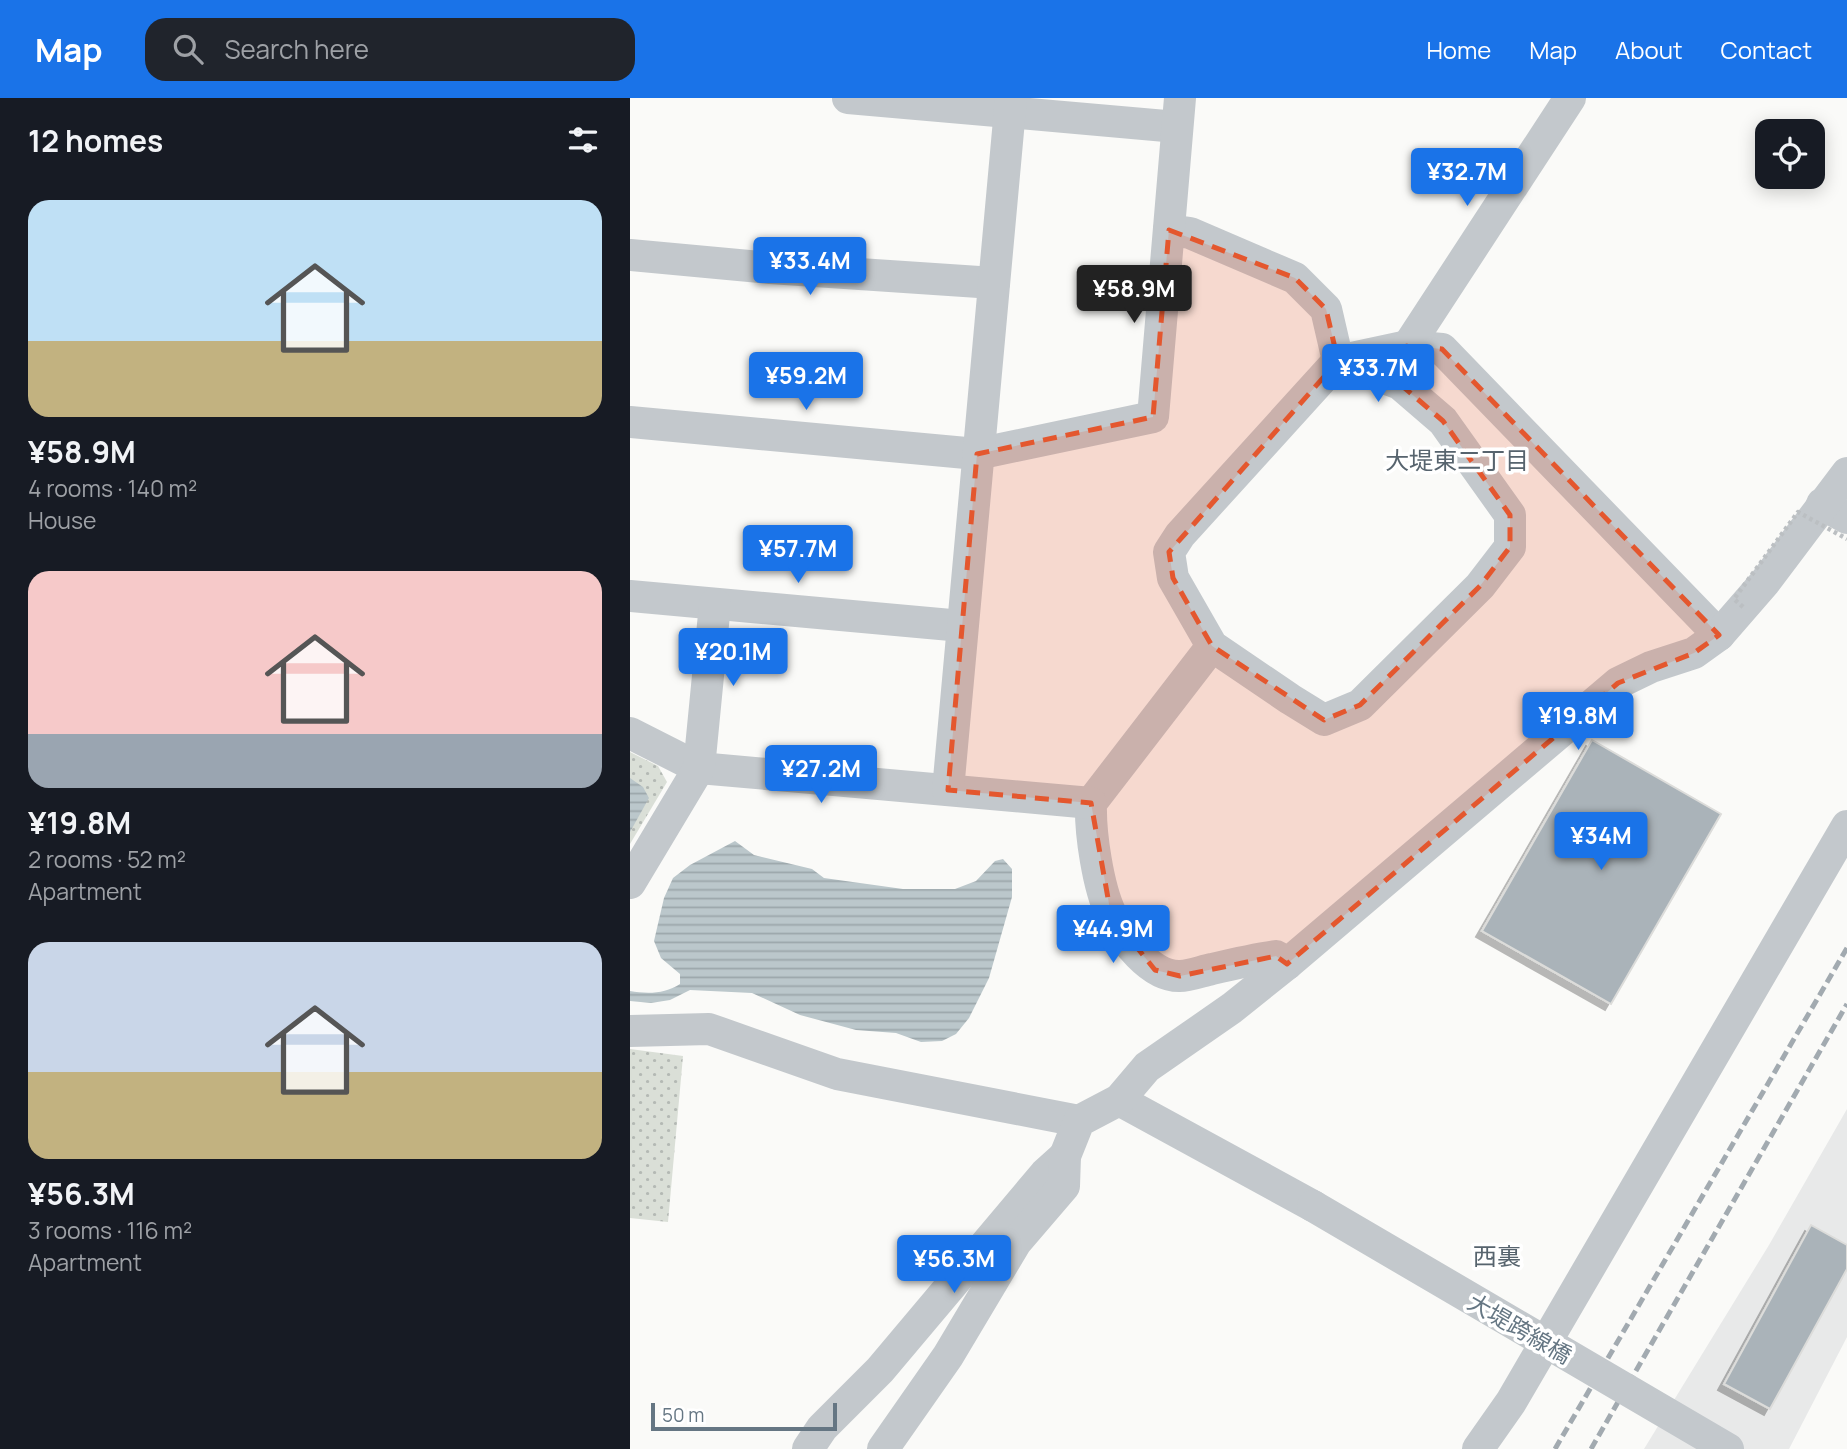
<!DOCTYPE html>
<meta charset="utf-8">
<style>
:root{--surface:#171b24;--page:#20242c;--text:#f1f3f6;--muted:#9ea1a6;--accent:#1a73e8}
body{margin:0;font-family:Manrope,"Noto Sans JP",sans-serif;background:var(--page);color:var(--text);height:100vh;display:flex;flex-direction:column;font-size:26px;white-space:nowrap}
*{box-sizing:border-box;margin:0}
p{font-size:23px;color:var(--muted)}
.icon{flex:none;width:38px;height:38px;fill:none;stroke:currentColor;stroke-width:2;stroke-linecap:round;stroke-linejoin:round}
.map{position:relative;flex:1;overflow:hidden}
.panel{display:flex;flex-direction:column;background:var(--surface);width:630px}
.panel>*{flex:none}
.controls{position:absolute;left:1125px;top:21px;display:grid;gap:14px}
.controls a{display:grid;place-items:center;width:70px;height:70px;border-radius:14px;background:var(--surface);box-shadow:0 4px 18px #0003;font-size:35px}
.scale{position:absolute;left:21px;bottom:18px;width:186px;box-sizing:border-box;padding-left:7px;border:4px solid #657683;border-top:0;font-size:19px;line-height:24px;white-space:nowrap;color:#657683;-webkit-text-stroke:5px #fff;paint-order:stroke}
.price{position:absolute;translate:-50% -60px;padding:0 16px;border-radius:7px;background:var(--accent);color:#fff;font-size:23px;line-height:46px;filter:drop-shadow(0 2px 4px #0008)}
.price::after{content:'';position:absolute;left:50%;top:42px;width:21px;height:16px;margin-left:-10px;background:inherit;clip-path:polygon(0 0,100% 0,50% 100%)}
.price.on{background:#222;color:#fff}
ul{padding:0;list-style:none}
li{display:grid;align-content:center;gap:14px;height:371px;padding:0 28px}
li span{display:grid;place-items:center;height:217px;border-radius:21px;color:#555}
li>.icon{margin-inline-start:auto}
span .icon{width:126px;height:126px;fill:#fffc;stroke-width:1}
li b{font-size:30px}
h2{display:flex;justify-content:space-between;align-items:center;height:84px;padding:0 28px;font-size:30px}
header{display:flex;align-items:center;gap:42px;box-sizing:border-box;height:98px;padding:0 35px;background:var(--accent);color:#fff}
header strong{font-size:33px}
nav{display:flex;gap:38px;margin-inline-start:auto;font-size:24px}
.search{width:490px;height:63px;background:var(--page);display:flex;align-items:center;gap:18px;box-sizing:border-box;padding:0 24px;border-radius:21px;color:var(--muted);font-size:26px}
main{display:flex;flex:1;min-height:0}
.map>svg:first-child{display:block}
.built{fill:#e8e9e9}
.park{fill:url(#park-dots)}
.water{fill:url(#water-rules)}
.building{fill:#aab3b9;stroke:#dcdcda;stroke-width:2;filter:url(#shadow)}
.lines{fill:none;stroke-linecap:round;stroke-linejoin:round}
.minor{stroke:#c3c8cc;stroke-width:32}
.rail{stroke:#a2aab0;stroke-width:5;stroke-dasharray:10 5;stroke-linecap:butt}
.path-bridge{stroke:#bbbfc2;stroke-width:4.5;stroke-dasharray:3.5 3.5;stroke-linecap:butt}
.minor-bridge{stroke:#c3c8cc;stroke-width:32}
.marked{fill:#e4572e;fill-opacity:0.2;stroke:#e4572e;stroke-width:5;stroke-dasharray:14 9;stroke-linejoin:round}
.labels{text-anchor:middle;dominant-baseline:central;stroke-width:7;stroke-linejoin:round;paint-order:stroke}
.street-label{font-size:23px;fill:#657683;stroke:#fff}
.neighbourhood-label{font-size:24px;fill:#57646e;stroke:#fff}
</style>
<header>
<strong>Map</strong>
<div class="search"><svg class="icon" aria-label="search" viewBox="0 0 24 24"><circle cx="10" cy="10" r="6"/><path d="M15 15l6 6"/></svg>Search here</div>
<nav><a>Home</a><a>Map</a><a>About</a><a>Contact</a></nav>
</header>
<main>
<section class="panel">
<h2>12 homes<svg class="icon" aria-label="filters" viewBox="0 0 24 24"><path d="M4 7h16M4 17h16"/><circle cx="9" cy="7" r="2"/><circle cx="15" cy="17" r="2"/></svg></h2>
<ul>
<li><span style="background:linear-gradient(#bfe0f5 65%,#c2b280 0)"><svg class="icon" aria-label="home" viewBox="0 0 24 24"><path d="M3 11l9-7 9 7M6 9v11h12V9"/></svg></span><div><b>¥58.9M</b><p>4 rooms · 140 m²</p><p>House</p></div></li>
<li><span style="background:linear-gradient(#f6c9c9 75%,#9aa5b1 0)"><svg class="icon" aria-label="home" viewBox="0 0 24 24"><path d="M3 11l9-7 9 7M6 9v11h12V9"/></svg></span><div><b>¥19.8M</b><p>2 rooms · 52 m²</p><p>Apartment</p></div></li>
<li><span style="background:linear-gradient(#c9d6e8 60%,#c2b280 0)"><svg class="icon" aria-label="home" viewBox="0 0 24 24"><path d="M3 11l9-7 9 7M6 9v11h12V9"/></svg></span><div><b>¥56.3M</b><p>3 rooms · 116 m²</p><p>Apartment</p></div></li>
</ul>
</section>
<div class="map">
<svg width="1217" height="1351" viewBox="0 0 1217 1351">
<defs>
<pattern id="park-dots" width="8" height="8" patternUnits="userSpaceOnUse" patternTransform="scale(1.75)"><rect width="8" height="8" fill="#dadfd7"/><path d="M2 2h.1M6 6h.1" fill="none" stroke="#b4b9b4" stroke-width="1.8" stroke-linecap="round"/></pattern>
<pattern id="water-rules" width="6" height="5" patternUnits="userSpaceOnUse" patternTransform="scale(1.75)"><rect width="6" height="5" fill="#bbc7cb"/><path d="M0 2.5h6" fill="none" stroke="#9ca6aa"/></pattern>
<filter id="shadow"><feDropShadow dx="-6" dy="6" stdDeviation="0" flood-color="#0004"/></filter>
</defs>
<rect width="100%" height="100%" fill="#fafaf8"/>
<polygon class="built" points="1217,1011 1217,1239 1159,1351 1014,1351 1139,1147"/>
<g class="park">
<polygon points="0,654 28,668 37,684 0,746"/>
<polygon points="0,951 53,958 38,1124 0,1120"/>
</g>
<g class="water">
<polygon points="0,680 13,689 19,700 0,734"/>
<path d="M105,743l19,14 58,14 12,9 79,11h52l21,-8 19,-20 8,-2 9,10v28l-23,81 -20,40 -13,16 -14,7 -21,1 -25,-9 -40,-3 -56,-15 -48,-22 -62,-3 -20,10 -19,3 -21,-2v-10c17,3 35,3 50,-7v-10l-19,-16 -7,-17 10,-43 9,-20 17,-13z"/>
</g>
<g class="building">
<polygon points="962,642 1091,716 981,906 852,833"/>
<polygon points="1181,1127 1217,1147 1217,1171 1140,1311 1094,1286"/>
</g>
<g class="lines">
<g class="minor">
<polyline points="218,0 547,29"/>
<polyline points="539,132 560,135 665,180 696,211 708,263 778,248 812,251 1089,537"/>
<polyline points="0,157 140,170 364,185"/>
<polyline points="778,248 940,0"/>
<polyline points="0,324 347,356 523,319 550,0"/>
<polyline points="1192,406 1217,420"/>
<polyline points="0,498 332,528"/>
<path d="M582,548l78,53 34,21 36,-15 120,-119 30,-39v-32l-67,-94 -43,-37 -62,-23 -158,174 -11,17 4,26 39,68 -121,157c-1,30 7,84 20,111 11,25 40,63 69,62 10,0 22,-5 32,-7 21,-5 42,-10 64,-13l11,8"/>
<polyline points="0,635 69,670 461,705"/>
<polyline points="318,692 381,0"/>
<polyline points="0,785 69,670 85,506"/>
<polyline points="0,933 79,931 207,976 449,1023"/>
<polyline points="489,1002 683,1108"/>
<polyline points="178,1351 192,1330 250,1272 415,1076 435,1058"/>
<polyline points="253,1351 318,1258 386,1144 434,1088 435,1058 449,1023 489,1002 517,969 602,910 657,866 988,585 1021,569 1064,555 1089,537 1135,484 1217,375"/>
<polyline points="848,1351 881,1304 1217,728"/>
</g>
<g class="rail">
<polyline points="925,1351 1217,850"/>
<polyline points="961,1351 1217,906"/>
</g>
<polyline class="path-bridge" points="1113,509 1104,501 1168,414 1217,441"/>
<polyline class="minor-bridge" points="683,1108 1098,1351"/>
</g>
<path class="marked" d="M539,132l126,48 31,31 12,52 -169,191 4,26 39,68 112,74 36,-15 120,-119 30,-39v-32l-67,-94 -43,-37 -62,-23 70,-15 34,3 277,286 -25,18 -76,30 -331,281 -11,-8 -96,20 -25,-6 -44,-55 -20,-112 -143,-13 29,-336 176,-37z"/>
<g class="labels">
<g class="street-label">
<text transform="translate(890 1230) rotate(30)">大堤跨線橋</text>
</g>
<g class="neighbourhood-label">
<text x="827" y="361">大堤東二丁目</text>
<text x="867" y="1157">西裏</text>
</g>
</g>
</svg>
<div class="controls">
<a><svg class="icon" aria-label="locate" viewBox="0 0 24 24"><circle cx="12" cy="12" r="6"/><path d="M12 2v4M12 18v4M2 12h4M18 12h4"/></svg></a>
</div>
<div class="scale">50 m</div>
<b class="price" style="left:837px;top:110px">¥32.7M</b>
<b class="price" style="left:180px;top:199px">¥33.4M</b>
<b class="price on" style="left:504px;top:227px">¥58.9M</b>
<b class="price" style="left:748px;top:306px">¥33.7M</b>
<b class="price" style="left:176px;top:314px">¥59.2M</b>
<b class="price" style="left:168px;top:487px">¥57.7M</b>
<b class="price" style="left:103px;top:590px">¥20.1M</b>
<b class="price" style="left:948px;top:654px">¥19.8M</b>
<b class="price" style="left:191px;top:707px">¥27.2M</b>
<b class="price" style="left:971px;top:774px">¥34M</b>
<b class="price" style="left:483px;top:867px">¥44.9M</b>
<b class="price" style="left:324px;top:1197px">¥56.3M</b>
</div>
</main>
